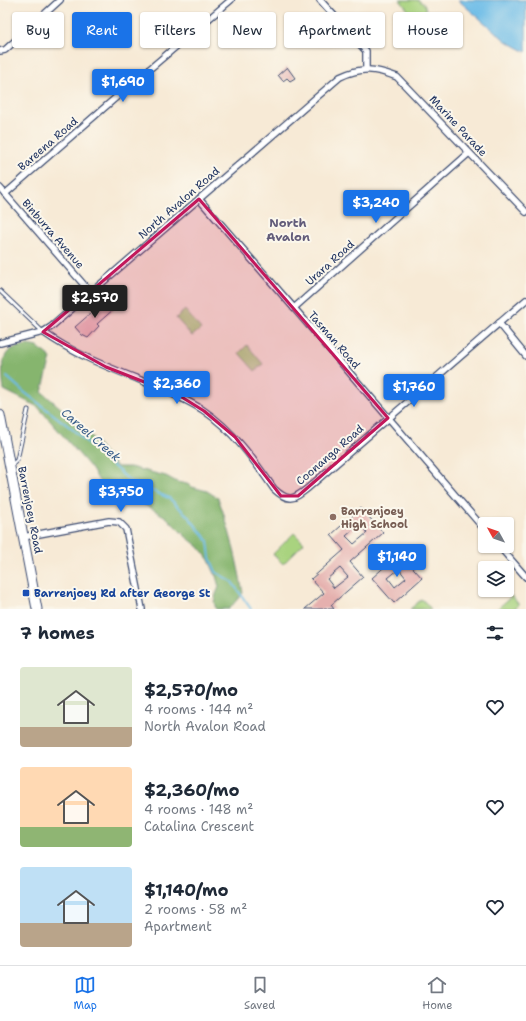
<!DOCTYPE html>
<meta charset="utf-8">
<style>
:root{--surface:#fff;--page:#f2f2f3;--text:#1f2937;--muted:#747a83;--line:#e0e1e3;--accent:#1a73e8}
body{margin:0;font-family:"Shantell Sans",sans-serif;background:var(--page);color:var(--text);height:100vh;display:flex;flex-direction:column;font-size:15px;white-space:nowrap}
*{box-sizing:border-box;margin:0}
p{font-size:13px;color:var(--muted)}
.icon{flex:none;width:22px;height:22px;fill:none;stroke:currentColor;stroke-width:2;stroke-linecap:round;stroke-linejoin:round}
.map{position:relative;height:609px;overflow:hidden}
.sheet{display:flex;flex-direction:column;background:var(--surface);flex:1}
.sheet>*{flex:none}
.hud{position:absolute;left:12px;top:12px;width:502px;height:36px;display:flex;gap:8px}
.needle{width:26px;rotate:310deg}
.controls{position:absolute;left:478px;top:517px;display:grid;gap:8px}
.controls a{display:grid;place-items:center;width:36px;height:36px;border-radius:4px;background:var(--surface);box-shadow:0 1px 3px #0004;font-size:20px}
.price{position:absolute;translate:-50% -34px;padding:0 9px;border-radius:4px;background:var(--accent);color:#fff;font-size:13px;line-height:26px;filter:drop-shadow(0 1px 2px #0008)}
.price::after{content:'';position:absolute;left:50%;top:24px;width:12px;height:9px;margin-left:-6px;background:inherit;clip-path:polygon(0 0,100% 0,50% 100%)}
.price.on{background:#222;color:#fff}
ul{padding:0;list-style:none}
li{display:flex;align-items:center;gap:12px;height:100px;padding:0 20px}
li span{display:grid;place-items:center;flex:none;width:112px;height:80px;border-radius:4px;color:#555}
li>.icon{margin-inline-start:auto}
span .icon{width:48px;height:48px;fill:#fffc;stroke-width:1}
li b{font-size:17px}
h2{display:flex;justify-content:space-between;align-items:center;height:48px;padding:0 20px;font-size:17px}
.pill{padding:0 14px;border-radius:4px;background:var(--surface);box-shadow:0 1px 3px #0004;font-size:14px;line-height:36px}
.pill.on{background:var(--accent);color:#fff}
.menu{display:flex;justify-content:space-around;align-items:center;height:56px;border-top:1px solid var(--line);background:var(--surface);font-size:11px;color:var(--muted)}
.menu a{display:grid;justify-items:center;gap:2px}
.menu .on{color:var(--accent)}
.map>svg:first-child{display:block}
.green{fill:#a9d37f;stroke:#62816e}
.forest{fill:#86b56e;stroke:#507266}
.water{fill:#6cbce7;stroke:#4476a2}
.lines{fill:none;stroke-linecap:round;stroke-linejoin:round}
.stream{stroke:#6cbce7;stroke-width:2}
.building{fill:#e5b0ae;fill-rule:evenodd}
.service-casing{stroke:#3c4b70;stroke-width:5}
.minor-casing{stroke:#3c4b70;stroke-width:8}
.primary-casing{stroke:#3c4b70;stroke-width:11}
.service{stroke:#fff;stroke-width:3}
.minor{stroke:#fff;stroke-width:5.5}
.primary{stroke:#fff;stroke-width:9}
.marked{fill:#c2185b;fill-opacity:0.2;stroke:#c2185b;stroke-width:3;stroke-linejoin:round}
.education-dot{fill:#8d6e63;stroke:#fbf7ec;stroke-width:1.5}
.transit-dot{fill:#1a4fb4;stroke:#fbf7ec;stroke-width:1.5}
.labels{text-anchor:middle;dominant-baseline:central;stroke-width:4;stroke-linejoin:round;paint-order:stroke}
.street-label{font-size:11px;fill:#1b2f5e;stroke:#fbf7ec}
.education-label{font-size:11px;font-weight:bold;fill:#785e54;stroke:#fbf7ec;text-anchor:start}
.transit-label{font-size:11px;font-weight:bold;fill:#164399;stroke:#fbf7ec;text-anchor:start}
.neighbourhood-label{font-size:12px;font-weight:bold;fill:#625c7a;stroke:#fbf7ec}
.water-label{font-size:12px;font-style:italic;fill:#335987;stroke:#fbf7ec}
</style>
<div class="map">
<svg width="526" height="609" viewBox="0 0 526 609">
<rect width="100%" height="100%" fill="#fbf7ec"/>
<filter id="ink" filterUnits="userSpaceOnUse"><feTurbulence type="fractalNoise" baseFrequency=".025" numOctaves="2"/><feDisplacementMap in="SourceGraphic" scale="8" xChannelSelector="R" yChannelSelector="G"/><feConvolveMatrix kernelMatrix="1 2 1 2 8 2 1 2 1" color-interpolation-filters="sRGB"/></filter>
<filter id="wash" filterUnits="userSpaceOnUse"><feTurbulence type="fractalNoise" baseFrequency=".012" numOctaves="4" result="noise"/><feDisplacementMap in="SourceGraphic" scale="16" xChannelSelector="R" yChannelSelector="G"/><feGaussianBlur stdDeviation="0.9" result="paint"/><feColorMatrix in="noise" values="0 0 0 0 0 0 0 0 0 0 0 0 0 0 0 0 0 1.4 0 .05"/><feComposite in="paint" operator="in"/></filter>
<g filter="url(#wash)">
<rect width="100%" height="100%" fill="#f7ead6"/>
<g class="green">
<polygon points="400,0 418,0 425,5 427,18 433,29 431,35 429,37"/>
<polygon points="185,310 201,329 192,336 176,318"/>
<polygon points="247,345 263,364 255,371 239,353"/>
<polygon points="294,533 304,543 283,564 273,554"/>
<polygon points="512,596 519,605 514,609 497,609"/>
<polygon points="422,599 431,609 410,609"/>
</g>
<path class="forest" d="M27,345l11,2 13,11 -9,34 34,29 15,15 26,31h13l36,9 11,6 10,2 5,3 15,4 11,7c12,31 19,62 25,95l-14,16h-13l-2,-7 2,-8 3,-7 -3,-11 -7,-16 -10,-13 -14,-11 -19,-19 -35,-20 -1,-3 -7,-1 -19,-7 -5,-5 -8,-13 -53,-61 -34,-17c-2,-12 -4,-31 5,-39 5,-4 13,-5 18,-6z"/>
<polygon class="water" points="458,0 526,0 526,52 506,41"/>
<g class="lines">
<polyline class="stream" points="7,377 24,392 71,428 131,482 169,498 187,515 208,541 210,558 216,572 232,582 251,609"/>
</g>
<g id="blocks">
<g class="building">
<polygon points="287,67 295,78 290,81 287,78 283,81 278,75"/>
<polygon points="107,299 115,308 97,324 99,326 88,338 82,335 75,327"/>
<path d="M361,508l22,25 -33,29 13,15 -32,28 3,4h-29l19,-16 -13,-14 33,-29 -13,-15zM360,524l7,9 -13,11 -8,-8zM340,568l8,9 -14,11 -7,-9z"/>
<path d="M400,553l22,25 -28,25 -22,-25zM399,569l7,9 -11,9 -7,-9z"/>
</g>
</g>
</g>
<g filter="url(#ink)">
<use href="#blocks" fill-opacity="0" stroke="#3c4b70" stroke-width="1"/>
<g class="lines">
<g class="service-casing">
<g id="service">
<polyline points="0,291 43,332"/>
<polyline points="11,466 17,460 28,410"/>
</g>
</g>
<g class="minor-casing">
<g id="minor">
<polyline points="320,0 366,51 366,69"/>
<polyline points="0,51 5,50 60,0"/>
<polyline points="0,188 91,293"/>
<polyline points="5,194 120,94 231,0"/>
<polyline points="199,199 294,308 485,530"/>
<polyline points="294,308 469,153"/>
<polyline points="499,323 526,356"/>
<path d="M43,332c29,21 62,34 95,47 22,10 45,18 65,31 30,20 51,50 71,79 15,14 20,10 34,-1l218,-188"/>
<path d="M0,343l43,-11 8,-5 289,-250c22,-10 34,-9 57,0l129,135"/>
<polyline points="23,537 109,521 119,522 126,529 142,609"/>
<polyline points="499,546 526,577"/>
</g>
</g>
<g class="primary-casing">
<polyline id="primary" points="0,415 37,609"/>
</g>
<use href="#service" class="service"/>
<use href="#minor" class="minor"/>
<use href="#primary" class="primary"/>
</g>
</g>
<path class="marked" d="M199,199l189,219 -90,78h-17l-46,-59 -31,-26 -24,-15 -74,-29 -63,-35z"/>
<circle class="education-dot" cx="333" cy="517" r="4"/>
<rect class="transit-dot" x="22" y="589" width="8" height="8" rx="2"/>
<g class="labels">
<g class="street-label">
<text transform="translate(458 126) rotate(47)">Marine Parade</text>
<text transform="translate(48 144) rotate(-41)">Bareena Road</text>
<text transform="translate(179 203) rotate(-41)">North Avalon Road</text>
<text transform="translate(53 234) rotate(49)">Binburra Avenue</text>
<text transform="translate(330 263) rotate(-42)">Urara Road</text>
<text transform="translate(334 340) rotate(49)">Tasman Road</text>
<text transform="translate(330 455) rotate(-41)">Coonanga Road</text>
<text transform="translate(30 510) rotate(79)">Barrenjoey Road</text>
</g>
<g class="education-label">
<text x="341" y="511">Barrenjoey<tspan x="341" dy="13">High School</tspan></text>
</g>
<g class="transit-label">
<text x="34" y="593">Barrenjoey Rd after George St</text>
</g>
<g class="neighbourhood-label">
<text x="288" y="223">North<tspan x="288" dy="14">Avalon</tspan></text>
</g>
<g class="water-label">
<text transform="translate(91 435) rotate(41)">Careel Creek</text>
</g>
</g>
</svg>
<div class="controls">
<a><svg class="needle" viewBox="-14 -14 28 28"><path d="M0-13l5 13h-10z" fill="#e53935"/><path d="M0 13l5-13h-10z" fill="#747a83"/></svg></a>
<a><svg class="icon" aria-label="layers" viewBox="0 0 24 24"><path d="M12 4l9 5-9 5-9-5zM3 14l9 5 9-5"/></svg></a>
</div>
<b class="price" style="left:123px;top:103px">$1,690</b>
<b class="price" style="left:376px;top:224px">$3,240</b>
<b class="price on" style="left:95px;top:319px">$2,570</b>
<b class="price" style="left:177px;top:405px">$2,360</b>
<b class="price" style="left:414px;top:408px">$1,760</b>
<b class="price" style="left:121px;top:513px">$3,750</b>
<b class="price" style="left:397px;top:578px">$1,140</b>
<div class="hud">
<a class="pill">Buy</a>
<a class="pill on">Rent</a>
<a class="pill">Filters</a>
<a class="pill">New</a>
<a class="pill">Apartment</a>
<a class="pill">House</a>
</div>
</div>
<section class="sheet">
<h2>7 homes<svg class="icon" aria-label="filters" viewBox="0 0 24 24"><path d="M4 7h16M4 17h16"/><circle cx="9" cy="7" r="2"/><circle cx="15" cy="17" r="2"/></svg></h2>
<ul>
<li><span style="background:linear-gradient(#dfe7d0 75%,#b9a48a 0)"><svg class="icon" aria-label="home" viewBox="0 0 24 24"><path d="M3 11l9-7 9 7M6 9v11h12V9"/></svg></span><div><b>$2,570/mo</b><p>4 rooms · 144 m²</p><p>North Avalon Road</p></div><svg class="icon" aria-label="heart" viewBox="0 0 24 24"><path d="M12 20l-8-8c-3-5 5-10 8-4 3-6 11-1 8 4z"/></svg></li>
<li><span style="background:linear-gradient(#ffd9b3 75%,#8fb573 0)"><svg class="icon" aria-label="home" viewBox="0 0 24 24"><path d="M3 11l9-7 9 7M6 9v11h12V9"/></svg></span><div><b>$2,360/mo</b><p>4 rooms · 148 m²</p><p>Catalina Crescent</p></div><svg class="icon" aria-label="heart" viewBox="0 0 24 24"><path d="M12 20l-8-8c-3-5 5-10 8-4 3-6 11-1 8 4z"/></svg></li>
<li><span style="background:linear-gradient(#bfe0f5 70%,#b9a48a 0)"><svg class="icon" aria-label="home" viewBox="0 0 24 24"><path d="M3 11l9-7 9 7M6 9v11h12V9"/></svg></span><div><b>$1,140/mo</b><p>2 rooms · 58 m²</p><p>Apartment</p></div><svg class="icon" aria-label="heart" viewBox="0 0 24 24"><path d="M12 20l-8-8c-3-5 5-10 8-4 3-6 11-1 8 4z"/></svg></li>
</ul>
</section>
<nav class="menu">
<a class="on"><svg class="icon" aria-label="map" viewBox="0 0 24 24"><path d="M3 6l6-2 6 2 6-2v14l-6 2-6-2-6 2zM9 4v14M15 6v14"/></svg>Map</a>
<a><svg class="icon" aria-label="saved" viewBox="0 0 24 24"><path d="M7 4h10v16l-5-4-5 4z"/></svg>Saved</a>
<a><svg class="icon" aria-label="home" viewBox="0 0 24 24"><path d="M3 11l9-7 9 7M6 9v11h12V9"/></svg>Home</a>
</nav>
